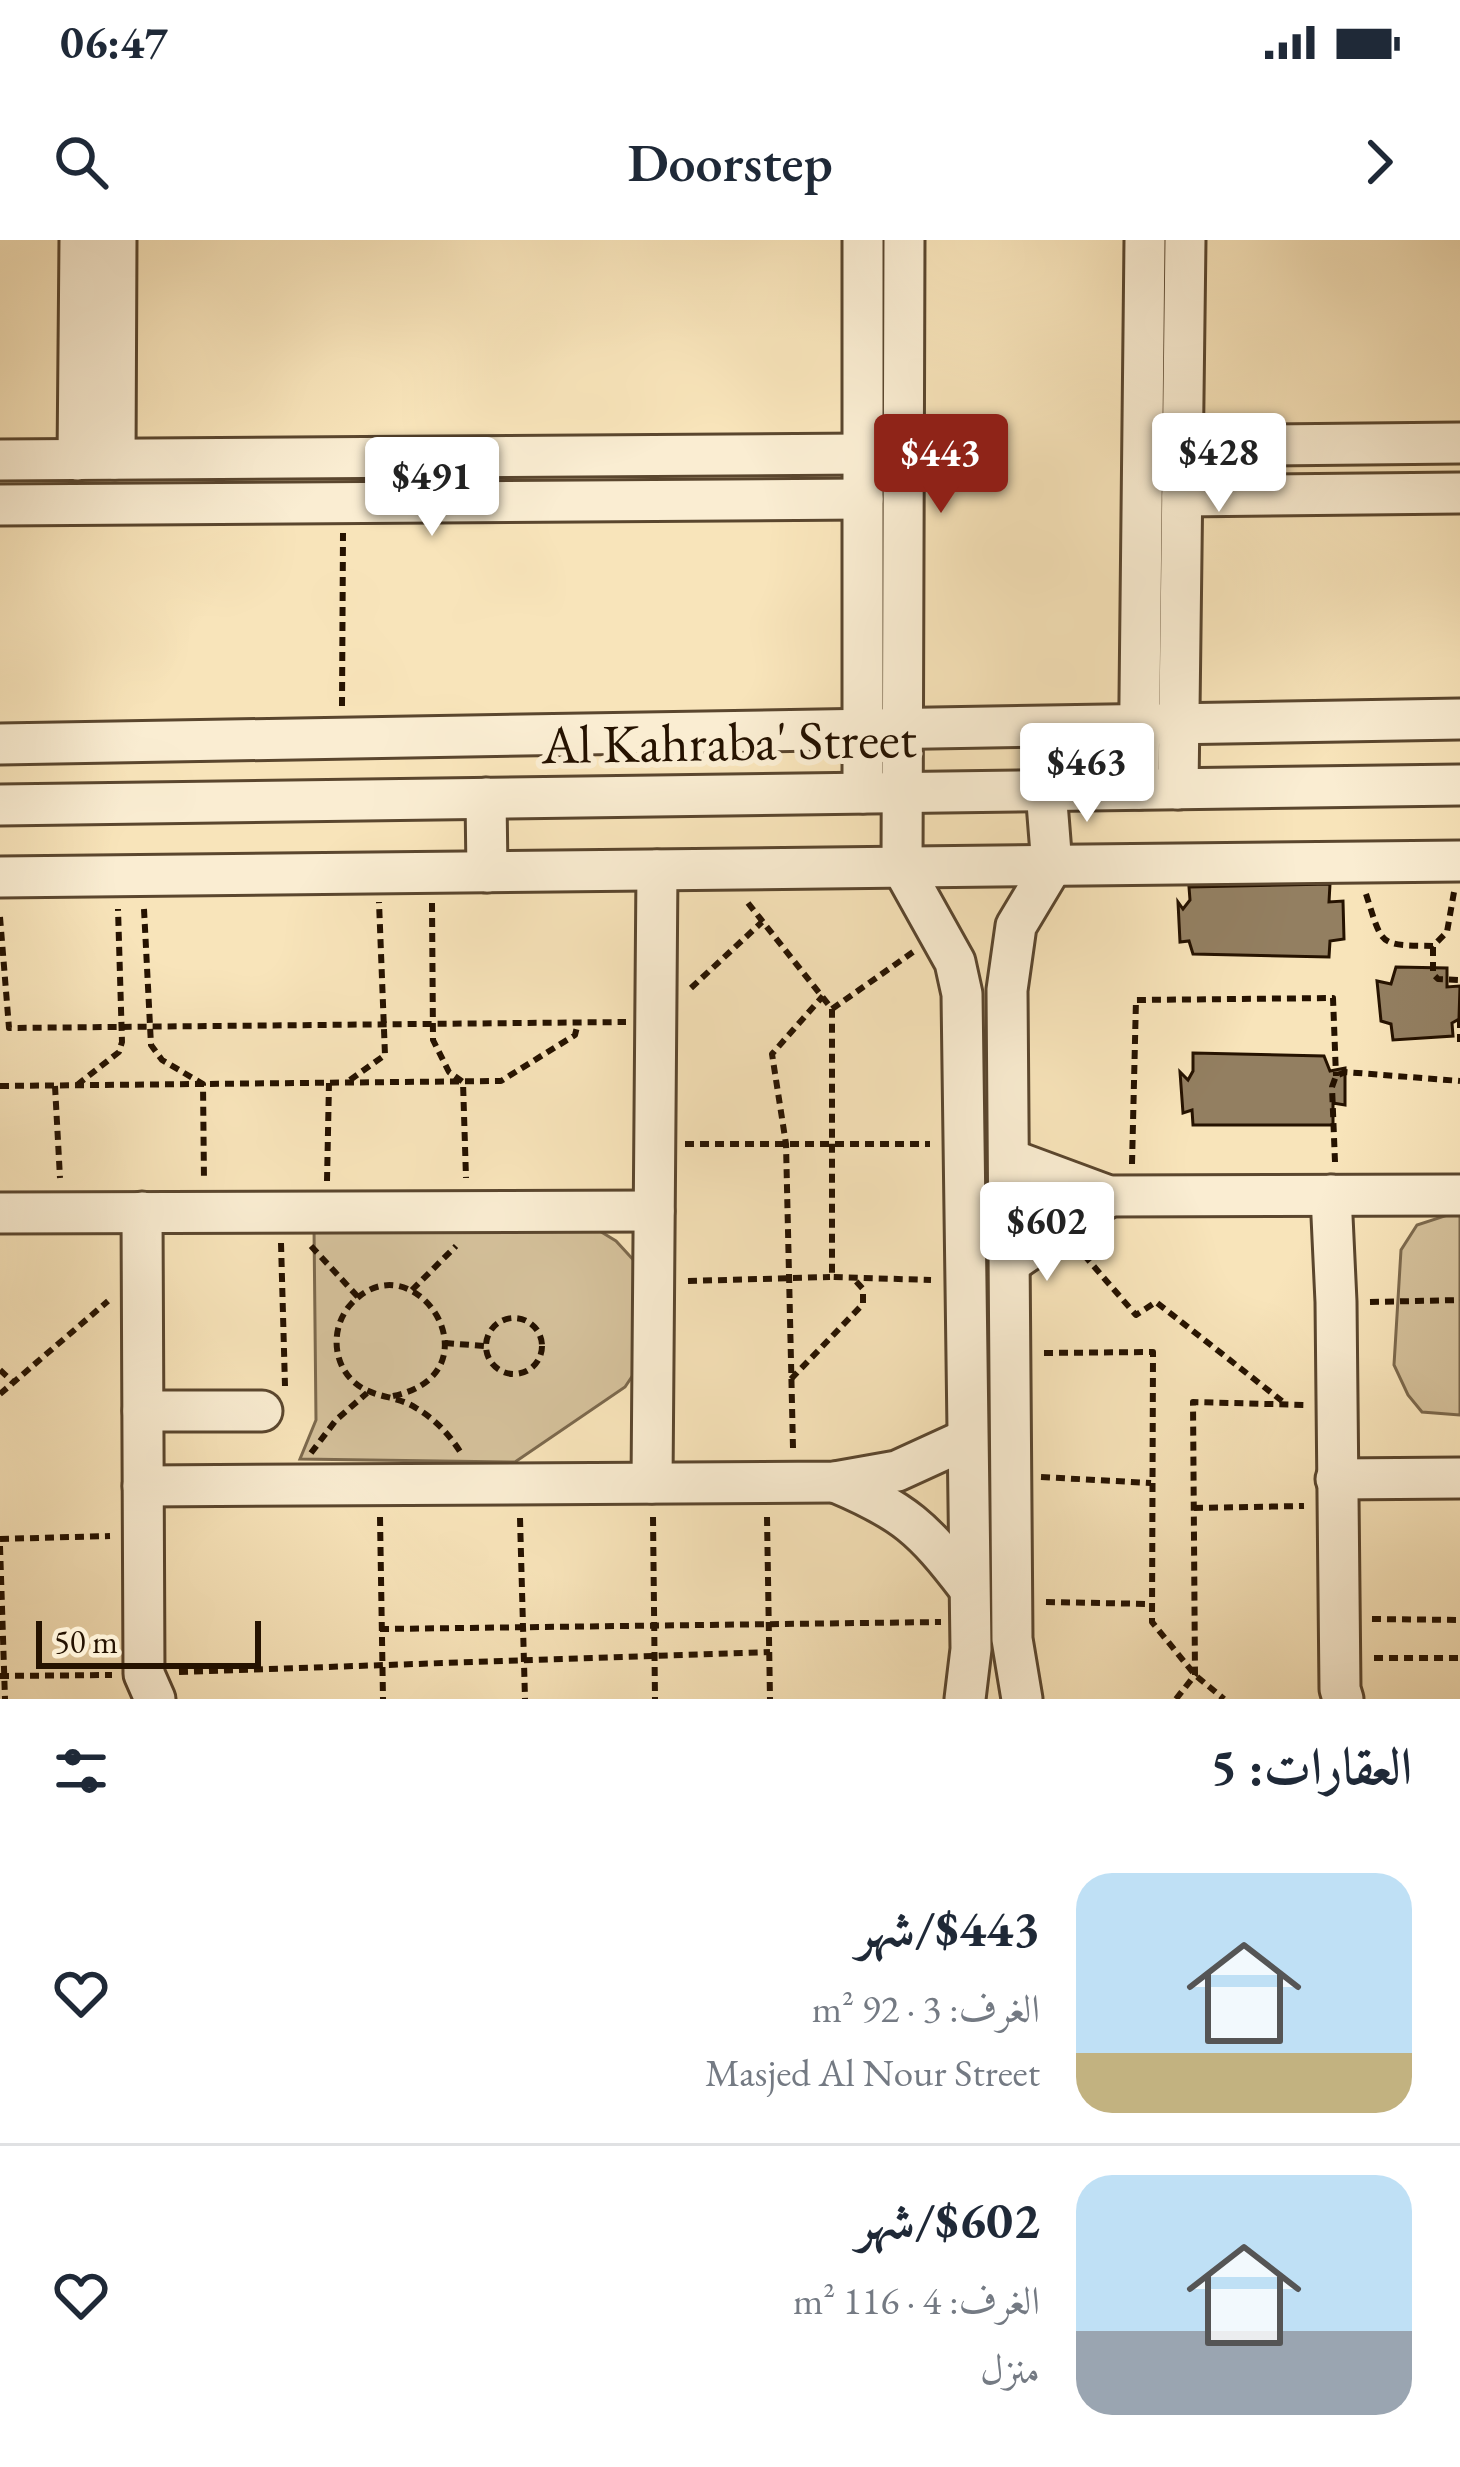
<!DOCTYPE html>
<html lang="ar">
<meta charset="utf-8">
<style>
:root{--surface:#fff;--page:#f6f6f7;--text:#1f2937;--muted:#747a83;--line:#e0e1e3;--accent:#8f2418}
body{margin:0;font-family:"EB Garamond",Amiri,serif;background:var(--page);color:var(--text);direction:rtl;height:100vh;display:flex;flex-direction:column;font-size:45px;white-space:nowrap}
*{box-sizing:border-box;margin:0}
p{font-size:39px;color:var(--muted)}
.icon{flex:none;width:66px;height:66px;fill:none;stroke:currentColor;stroke-width:2;stroke-linecap:round;stroke-linejoin:round}
.map{position:relative;height:1459px;overflow:hidden;direction:ltr}
.sheet{display:flex;flex-direction:column;background:var(--surface);flex:1}
.sheet>*{flex:none}
.scale{position:absolute;left:36px;bottom:30px;width:225px;box-sizing:border-box;padding-left:12px;border:6px solid #251200;border-top:0;font-size:33px;line-height:42px;white-space:nowrap;color:#251200;-webkit-text-stroke:9px #faedd2;paint-order:stroke}
.price{position:absolute;translate:-50% -102px;padding:0 27px;border-radius:12px;background:#fff;color:#222;font-size:39px;line-height:78px;filter:drop-shadow(0 3px 6px #0008)}
.price::after{content:'';position:absolute;left:50%;top:72px;width:36px;height:27px;margin-left:-18px;background:inherit;clip-path:polygon(0 0,100% 0,50% 100%)}
.price.active{background:var(--accent);color:#fff}
ul{padding:0;list-style:none}
li{display:flex;align-items:center;gap:36px;height:300px;padding:0 48px}
li+li{border-top:3px solid var(--line)}
li span{display:grid;place-items:center;flex:none;width:336px;height:240px;border-radius:36px;color:#555}
li>.icon{margin-inline-start:auto}
span .icon{width:144px;height:144px;fill:#fffc;stroke-width:1}
li b{font-size:51px}
h2{display:flex;justify-content:space-between;align-items:center;height:144px;padding:0 48px;font-size:51px}
.status{display:flex;justify-content:space-between;align-items:center;height:84px;padding:0 60px;background:var(--surface);direction:ltr}
.status svg{height:33px;fill:currentColor}
header{display:flex;justify-content:space-between;align-items:center;height:156px;padding:0 48px;background:var(--surface);font-size:54px;font-weight:600}
.map>svg:first-child{display:block}
.green{fill:#d4c09a;stroke:#7c694d;stroke-width:3}
.building{fill:#937f61;stroke:#251200;stroke-width:3}
.lines{fill:none;stroke-linecap:round;stroke-linejoin:round}
.minor-casing{stroke:#5a462e;stroke-width:45}
.path{stroke:#251200;stroke-width:6;stroke-dasharray:9 6;stroke-linecap:butt}
.minor{stroke:#faedd2;stroke-width:39}
.labels{text-anchor:middle;dominant-baseline:central;stroke-width:12;stroke-linejoin:round;paint-order:stroke}
.street-label{font-size:54px;fill:#251200;stroke:#faedd2}
</style>
<div class="status"><b>06:47</b><svg viewBox="0 0 49 12"><path d="M0 12V9h3v3zM5 12V6h3v6zM10 12V3h3v9zM15 12V0h3v12zM26 1h20v11H26zM47 4h2v5h-2z"/></svg></div>
<header><svg class="icon" aria-label="forward" viewBox="0 0 24 24"><path d="M9 5l7 7-7 7"/></svg>Doorstep<svg class="icon" aria-label="search" viewBox="0 0 24 24"><circle cx="10" cy="10" r="6"/><path d="M15 15l6 6"/></svg></header>
<div class="map">
<svg width="1460" height="1459" viewBox="0 0 1460 1459">
<rect width="100%" height="100%" fill="#f8e4ba"/>
<filter id="stains"><feTurbulence type="fractalNoise" baseFrequency=".00167" numOctaves="4"/><feColorMatrix values="0 0 0 0 .2 0 0 0 0 .09 0 0 0 0 .02 0 0 0 .5 -.17"/></filter>
<radialGradient id="worn" r=".72"><stop offset=".6" stop-color="#630" stop-opacity="0"/><stop offset="1" stop-color="#630" stop-opacity=".3"/></radialGradient>
<g class="green">
<polygon points="1460,971 1460,1175 1422,1172 1408,1155 1394,1125 1401,1010 1417,985"/>
<polygon points="585,982 616,1001 639,1026 637,1129 625,1147 515,1222 300,1219 316,1180 314,987"/>
</g>
<g class="building">
<polygon points="1330,644 1329,662 1343,661 1344,699 1330,701 1329,717 1193,714 1189,701 1180,702 1178,662 1183,669 1190,660 1189,647"/>
<polygon points="1396,727 1447,728 1447,747 1460,746 1459,779 1452,783 1453,796 1393,800 1391,784 1381,781 1377,741 1391,744"/>
<polygon points="1193,813 1324,816 1330,831 1345,828 1345,865 1333,863 1333,885 1193,885 1192,870 1183,873 1180,832 1188,840 1193,831"/>
</g>
<g class="lines">
<g class="minor-casing">
<g id="minor">
<polyline points="904,0 902,627 955,722 962,754 971,1409 965,1459"/>
<polyline points="1183,206 1460,203"/>
<polyline points="115,219 116,0"/>
<polyline points="0,220 863,214"/>
<polyline points="78,220 80,0"/>
<polyline points="1182,256 1460,253"/>
<polyline points="0,265 863,259"/>
<polyline points="0,504 1460,479"/>
<polyline points="1139,549 1145,0"/>
<polyline points="1178,549 1185,0"/>
<polyline points="863,553 863,0"/>
<polyline points="486,558 487,632"/>
<polyline points="0,565 1460,545"/>
<polyline points="0,637 1460,621"/>
<polyline points="1009,919 1109,956 1460,955"/>
<polyline points="1331,955 1336,1062 1340,1449 1343,1459"/>
<polyline points="142,972 144,1434 155,1459"/>
<polyline points="0,973 654,971"/>
<polyline points="1010,1023 1109,956"/>
<polyline points="143,1171 262,1171"/>
<polyline points="1336,1239 1460,1238"/>
<path d="M835,1242c69,29 88,46 133,105"/>
<polyline points="652,1243 657,630"/>
<polyline points="143,1246 835,1242 897,1231 967,1199"/>
<polyline points="1022,1459 1012,1399 1007,750 1016,686 1052,626 1046,550"/>
</g>
</g>
<g class="path">
<polyline points="342,466 343,293"/>
<path d="M1366,654c17,53 12,51 67,52l14,-14 7,-40"/>
<polyline points="432,663 433,800 449,832 463,842 466,938"/>
<polyline points="748,663 832,769 832,1037 931,1040"/>
<polyline points="144,669 151,805 162,820 203,844 204,941"/>
<polyline points="0,677 9,788 626,782"/>
<polyline points="1433,707 1433,734 1438,739 1460,740"/>
<polyline points="691,748 762,682"/>
<polyline points="832,769 913,712"/>
<polyline points="1460,779 1460,802"/>
<polyline points="350,840 385,815 379,662"/>
<polyline points="77,845 119,812 122,802 118,669"/>
<polyline points="0,846 501,841 575,795 578,783"/>
<polyline points="55,846 60,938"/>
<polyline points="685,904 930,904"/>
<polyline points="1335,922 1332,847 1336,836 1345,832 1460,841"/>
<polyline points="1132,924 1136,760 1333,758 1336,836"/>
<polyline points="327,941 329,843"/>
<polyline points="281,1003 285,1146"/>
<polyline points="311,1006 358,1057"/>
<polyline points="1084,1015 1136,1075 1156,1062 1282,1161"/>
<polyline points="688,1041 830,1037"/>
<polyline points="412,1050 456,1006"/>
<polyline points="1370,1062 1460,1060"/>
<circle cx="514" cy="1106" r="28"/>
<polyline points="445,1103 484,1106"/>
<polyline points="1044,1113 1153,1112 1152,1382 1195,1435 1224,1459"/>
<polyline points="0,1130 13,1142"/>
<polyline points="791,1139 863,1064 863,1049 853,1038"/>
<polyline points="0,1154 108,1061"/>
<path d="M393,1156c109,-23 22,-159 -41,-93 -24,25 -20,69 12,86 17,9 35,8 52,19 19,11 33,26 45,45"/>
<polyline points="793,1208 786,904 772,814 823,756"/>
<polyline points="311,1213 336,1180 367,1153"/>
<polyline points="1041,1237 1151,1243"/>
<polyline points="1194,1268 1304,1266"/>
<polyline points="380,1277 383,1459"/>
<polyline points="653,1277 655,1459"/>
<polyline points="767,1277 770,1459"/>
<polyline points="520,1278 525,1459"/>
<polyline points="0,1299 110,1296"/>
<polyline points="0,1306 5,1459"/>
<polyline points="1046,1362 1150,1364"/>
<polyline points="1372,1379 1460,1380"/>
<polyline points="380,1389 941,1382"/>
<polyline points="1374,1418 1460,1418"/>
<polyline points="179,1432 770,1412"/>
<polyline points="0,1436 112,1435"/>
<polyline points="1176,1459 1195,1435 1193,1162 1307,1165"/>
</g>
<use href="#minor" class="minor"/>
</g>
<g class="labels">
<g class="street-label">
<text transform="translate(729 501) rotate(-1)">Al Kahraba' Street</text>
</g>
</g>
<rect width="100%" height="100%" filter="url(#stains)"/>
<rect width="100%" height="100%" fill="url(#worn)"/>
</svg>
<div class="scale">50 m</div>
<b class="price" style="left:1219px;top:275px">$428</b>
<b class="price active" style="left:941px;top:276px">$443</b>
<b class="price" style="left:432px;top:299px">$491</b>
<b class="price" style="left:1087px;top:585px">$463</b>
<b class="price" style="left:1047px;top:1044px">$602</b>
</div>
<section class="sheet">
<h2>العقارات: 5<svg class="icon" aria-label="filters" viewBox="0 0 24 24"><path d="M4 7h16M4 17h16"/><circle cx="9" cy="7" r="2"/><circle cx="15" cy="17" r="2"/></svg></h2>
<ul>
<li><span style="background:linear-gradient(#bfe0f5 75%,#c2b280 0)"><svg class="icon" aria-label="home" viewBox="0 0 24 24"><path d="M3 11l9-7 9 7M6 9v11h12V9"/></svg></span><div><b>$443/شهر</b><p>الغرف: 3 · 92 m²</p><p>Masjed Al Nour Street</p></div><svg class="icon" aria-label="heart" viewBox="0 0 24 24"><path d="M12 20l-8-8c-3-5 5-10 8-4 3-6 11-1 8 4z"/></svg></li>
<li><span style="background:linear-gradient(#bfe0f5 65%,#9aa5b1 0)"><svg class="icon" aria-label="home" viewBox="0 0 24 24"><path d="M3 11l9-7 9 7M6 9v11h12V9"/></svg></span><div><b>$602/شهر</b><p>الغرف: 4 · 116 m²</p><p>منزل</p></div><svg class="icon" aria-label="heart" viewBox="0 0 24 24"><path d="M12 20l-8-8c-3-5 5-10 8-4 3-6 11-1 8 4z"/></svg></li>
</ul>
</section>
